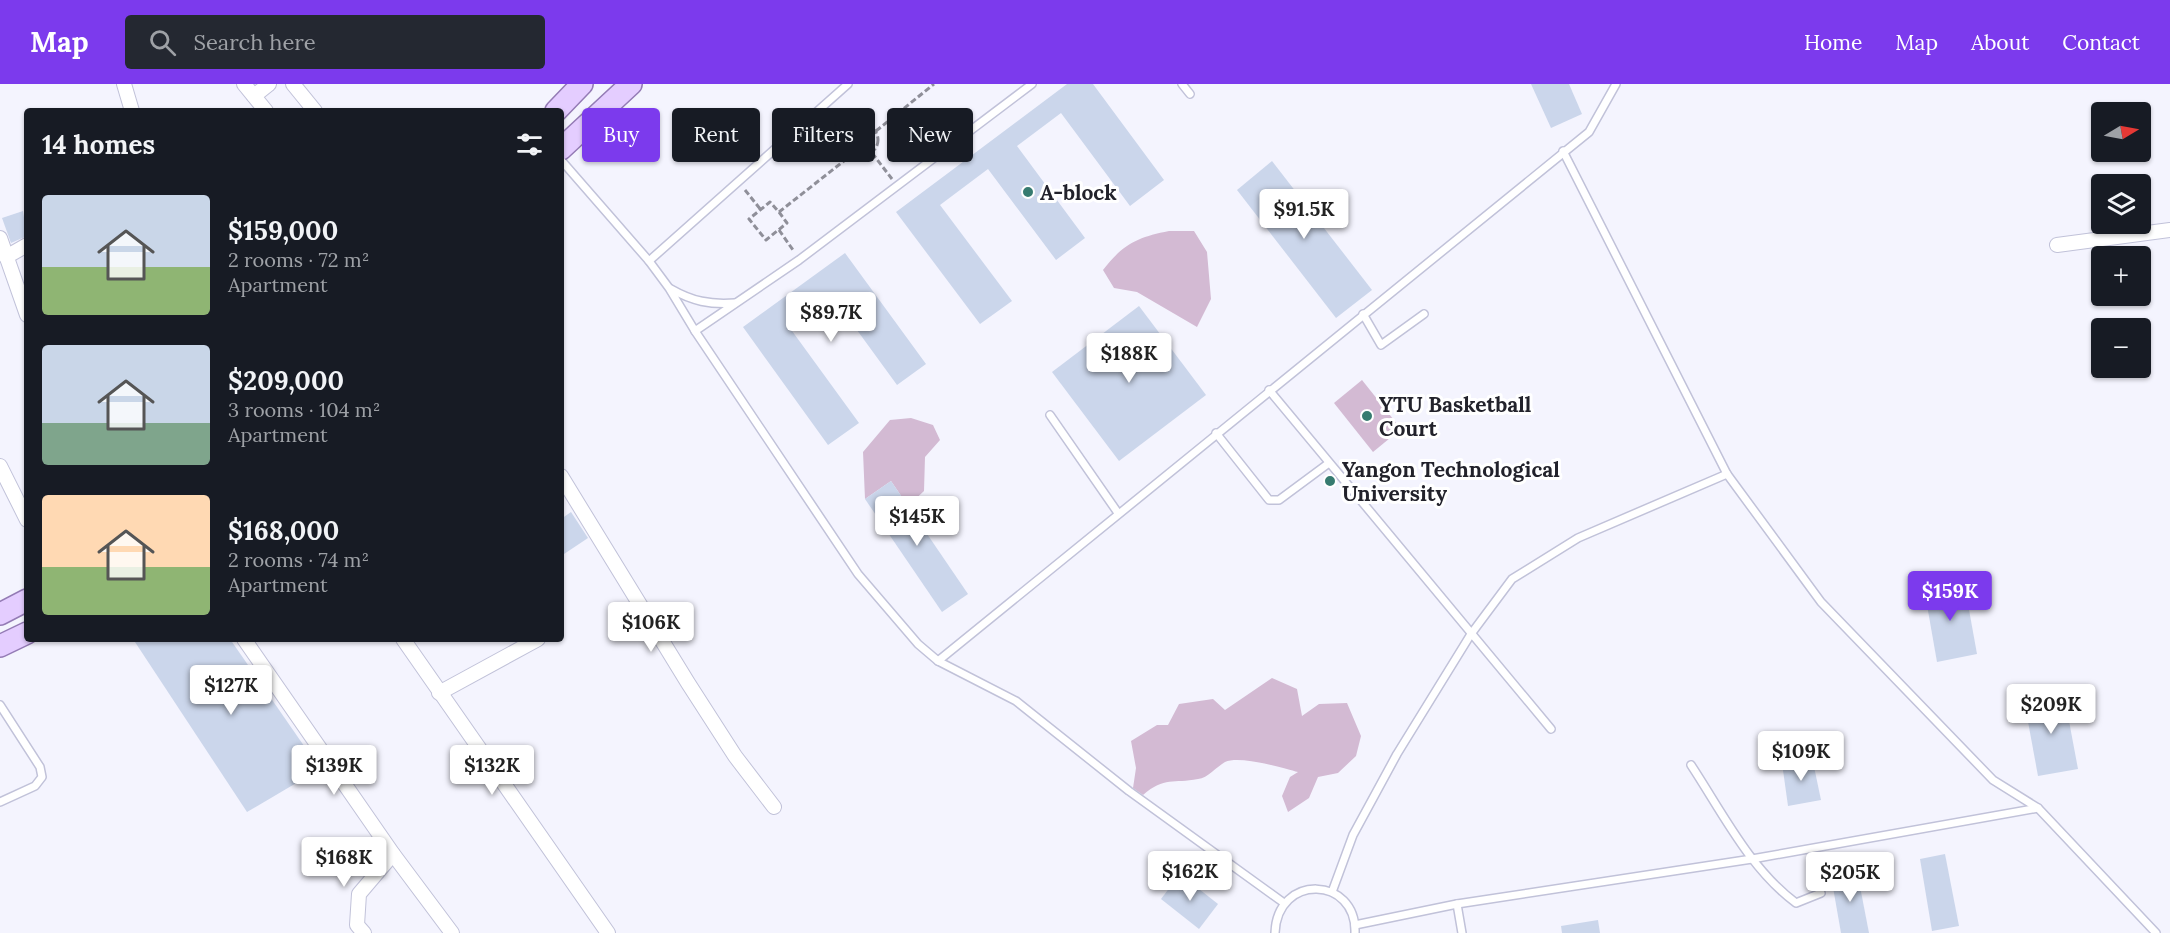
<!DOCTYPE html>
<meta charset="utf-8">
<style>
:root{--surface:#171b24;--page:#242831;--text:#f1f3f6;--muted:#9ea1a6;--accent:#7c3aed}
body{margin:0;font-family:Lora,serif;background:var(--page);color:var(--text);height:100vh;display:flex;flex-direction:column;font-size:22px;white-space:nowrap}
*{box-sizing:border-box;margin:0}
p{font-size:20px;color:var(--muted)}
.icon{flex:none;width:33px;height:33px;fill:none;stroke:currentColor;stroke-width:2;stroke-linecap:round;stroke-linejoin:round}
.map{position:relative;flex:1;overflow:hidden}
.sheet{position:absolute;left:24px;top:24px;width:540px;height:534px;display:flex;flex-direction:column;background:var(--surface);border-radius:6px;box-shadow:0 2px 4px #0004}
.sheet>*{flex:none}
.banner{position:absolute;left:582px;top:24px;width:570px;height:54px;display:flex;gap:12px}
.needle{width:39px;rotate:80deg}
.tools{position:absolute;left:2091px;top:18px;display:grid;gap:12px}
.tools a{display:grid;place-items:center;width:60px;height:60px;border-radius:6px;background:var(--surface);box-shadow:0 2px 4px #0004;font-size:30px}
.price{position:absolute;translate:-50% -51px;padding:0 14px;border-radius:6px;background:#fff;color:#222;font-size:20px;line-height:39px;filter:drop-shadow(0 2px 3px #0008)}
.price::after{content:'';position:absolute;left:50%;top:36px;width:18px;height:14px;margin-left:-9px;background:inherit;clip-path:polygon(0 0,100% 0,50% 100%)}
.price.selected{background:var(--accent);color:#fff}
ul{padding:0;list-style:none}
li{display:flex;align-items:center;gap:18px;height:150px;padding:0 18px}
li span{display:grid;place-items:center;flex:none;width:168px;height:120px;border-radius:6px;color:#555}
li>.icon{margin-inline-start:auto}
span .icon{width:72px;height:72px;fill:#fffc;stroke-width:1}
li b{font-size:26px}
h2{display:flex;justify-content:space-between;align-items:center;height:72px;padding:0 18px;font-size:26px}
.chip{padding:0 21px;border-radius:6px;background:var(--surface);box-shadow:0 2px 4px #0004;font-size:21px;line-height:54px}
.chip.selected{background:var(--accent);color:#fff}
header{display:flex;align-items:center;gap:36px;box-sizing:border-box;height:84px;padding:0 30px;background:var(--accent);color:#fff}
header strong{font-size:28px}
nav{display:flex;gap:33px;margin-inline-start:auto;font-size:21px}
.search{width:420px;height:54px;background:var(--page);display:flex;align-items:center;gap:15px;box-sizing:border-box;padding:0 21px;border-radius:6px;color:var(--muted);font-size:22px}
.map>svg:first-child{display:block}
.green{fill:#d3bad3}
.building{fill:#cbd6eb}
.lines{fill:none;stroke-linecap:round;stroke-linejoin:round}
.service-casing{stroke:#c1c2d9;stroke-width:10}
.minor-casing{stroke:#c1c2d9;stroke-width:16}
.primary-casing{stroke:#947bb5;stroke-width:24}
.path{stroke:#8f8f99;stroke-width:3;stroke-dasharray:6 3;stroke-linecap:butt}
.service{stroke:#fff;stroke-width:7}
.minor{stroke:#fff;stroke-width:14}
.primary{stroke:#e4cdff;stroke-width:21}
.poi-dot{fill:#367b70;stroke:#fff;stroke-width:2}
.labels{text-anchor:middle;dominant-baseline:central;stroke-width:6;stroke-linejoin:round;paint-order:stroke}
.poi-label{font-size:21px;font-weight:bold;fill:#22222b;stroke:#fff;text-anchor:start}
</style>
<header>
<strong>Map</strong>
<div class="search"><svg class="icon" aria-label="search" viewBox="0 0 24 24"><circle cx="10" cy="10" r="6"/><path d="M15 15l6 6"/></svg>Search here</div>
<nav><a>Home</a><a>Map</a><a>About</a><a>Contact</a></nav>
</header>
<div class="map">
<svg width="2170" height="849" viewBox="0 0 2170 849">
<rect width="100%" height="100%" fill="#f4f4fe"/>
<g class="green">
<path d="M1169,147h25l13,21 4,47 -14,28 -60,-35 -23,-4 -11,-18c20,-26 35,-33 66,-39z"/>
<polygon points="1362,296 1401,345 1373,368 1334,319"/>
<polygon points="911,334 933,341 940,356 925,373 924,407 908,422 891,397 865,415 863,368 890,336"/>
<path d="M1272,594l25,11 5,27 17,-12 28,-1 14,33 -5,20 -18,17 -20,4 -9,21 -21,14 -6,-16 8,-19 8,-5c-15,-4 -58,-17 -73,-10 -9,5 -17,16 -27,17 -25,5 -33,-3 -55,16l-10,-7 3,-20 -5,-27 26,-16h11l11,-21 34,-5 12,11z"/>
</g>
<g class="building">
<polygon points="1067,0 1093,0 1164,96 1130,122 1061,29 1017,62 1085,154 1056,176 988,85 940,121 1012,217 980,240 896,128"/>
<polygon points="1531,0 1569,0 1582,30 1551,44"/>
<polygon points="1272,77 1372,206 1336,234 1237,106"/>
<polygon points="23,127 27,152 11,159 2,134"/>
<polygon points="845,169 926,280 897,301 830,209 787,240 859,339 828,361 743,243"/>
<polygon points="1139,222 1206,311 1119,377 1052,288"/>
<polygon points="891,397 968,510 942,528 865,415"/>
<polygon points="571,428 588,454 561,472 561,435"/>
<polygon points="1964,498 1977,570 1937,578 1924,504"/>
<polygon points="133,555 230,555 320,685 247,728"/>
<polygon points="2064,610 2078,685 2038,692 2024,616"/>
<polygon points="1812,673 1821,716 1788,722 1782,679"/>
<polygon points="1945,770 1959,842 1932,847 1920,775"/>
<polygon points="1857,787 1869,849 1841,849 1831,792"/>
<polygon points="1180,790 1218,820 1199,845 1161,815"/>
<polygon points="1598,836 1600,849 1562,849 1561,842"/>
</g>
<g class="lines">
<g class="service-casing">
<g id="service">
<polyline points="1182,0 1190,10"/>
<polyline points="1563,67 1727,390 1821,518 1993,696 2038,724 2156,849"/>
<polyline points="561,76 649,177 669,204 695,247 858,490 918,560 938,577 1016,617 1129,707 1284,819"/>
<polyline points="649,177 848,0"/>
<path d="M671,205c21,12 39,16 64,14"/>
<polyline points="1363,230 1381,261 1424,230"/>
<polyline points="695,247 799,176 1032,0"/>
<polyline points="1269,306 1551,645"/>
<polyline points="1050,331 1118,429"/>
<polyline points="1216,349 1269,416 1279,416 1329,379"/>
<polyline points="938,577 1589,48 1616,0"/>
<polyline points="0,621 40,683 42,693 35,702 0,718"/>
<path d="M1691,681c31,47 59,104 105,138l25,-10"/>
<polyline points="1332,808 1353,751 1397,670 1471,550 1512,495 1578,454 1727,390"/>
<polyline points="1457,820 1462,849"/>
<polyline points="1355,841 1457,820 1752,775 2038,724"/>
<path d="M1275,849c2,-60 82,-57 80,0"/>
</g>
</g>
<g class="minor-casing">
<g id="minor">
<polyline points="124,0 132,27"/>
<polyline points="244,0 266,27"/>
<polyline points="293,0 315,27"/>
<polyline points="254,12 269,0"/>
<polyline points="0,154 27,231"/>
<polyline points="2057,161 2170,146"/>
<polyline points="6,173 27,161"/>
<polyline points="0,382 27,436"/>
<polyline points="561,392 688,599 735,672 774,723"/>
<polyline points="244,555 393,770 452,849"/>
<polyline points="403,555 608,849"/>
<polyline points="439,609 538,555"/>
<polyline points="364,849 357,841 359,810 393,770"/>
</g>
</g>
<g class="primary-casing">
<g id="primary">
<polyline points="556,27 582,0"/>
<polyline points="561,65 631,0"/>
<polyline points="0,530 27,516"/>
<polyline points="0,562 27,549"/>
</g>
</g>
<g class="path">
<polyline points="837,26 853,45"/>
<circle cx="863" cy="56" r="15"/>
<polyline points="876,47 934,0"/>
<polyline points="872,69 892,95"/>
<polyline points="745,106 761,126"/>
<polyline points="779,128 787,139 766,156 749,135 770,118 779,128 854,69"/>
<polyline points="779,146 793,166"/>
</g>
<use href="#service" class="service"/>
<use href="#minor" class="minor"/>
<use href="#primary" class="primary"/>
</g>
<g class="poi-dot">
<circle cx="1028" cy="108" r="6"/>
<circle cx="1367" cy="332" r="6"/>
<circle cx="1330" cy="397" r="6"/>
</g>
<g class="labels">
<g class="poi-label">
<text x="1040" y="108">A-block</text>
<text x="1379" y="320">YTU Basketball<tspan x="1379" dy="24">Court</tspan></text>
<text x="1342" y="385">Yangon Technological<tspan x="1342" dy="24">University</tspan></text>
</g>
</g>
</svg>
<div class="tools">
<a><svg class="needle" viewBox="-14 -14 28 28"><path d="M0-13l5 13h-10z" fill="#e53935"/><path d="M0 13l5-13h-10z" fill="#9ea1a6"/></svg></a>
<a><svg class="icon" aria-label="layers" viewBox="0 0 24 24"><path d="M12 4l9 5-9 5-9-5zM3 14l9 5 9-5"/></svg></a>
<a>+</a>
<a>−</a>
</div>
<b class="price" style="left:1304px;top:156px">$91.5K</b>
<b class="price" style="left:831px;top:259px">$89.7K</b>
<b class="price" style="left:1129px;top:300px">$188K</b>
<b class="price" style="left:917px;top:463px">$145K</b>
<b class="price selected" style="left:1950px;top:538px">$159K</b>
<b class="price" style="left:651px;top:569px">$106K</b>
<b class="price" style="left:231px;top:632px">$127K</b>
<b class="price" style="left:2051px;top:651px">$209K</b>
<b class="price" style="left:1801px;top:698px">$109K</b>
<b class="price" style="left:334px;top:712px">$139K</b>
<b class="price" style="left:492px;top:712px">$132K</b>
<b class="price" style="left:344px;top:804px">$168K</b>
<b class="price" style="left:1190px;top:818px">$162K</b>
<b class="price" style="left:1850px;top:819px">$205K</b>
<div class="banner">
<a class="chip selected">Buy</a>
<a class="chip">Rent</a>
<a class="chip">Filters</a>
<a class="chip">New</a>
</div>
<section class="sheet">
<h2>14 homes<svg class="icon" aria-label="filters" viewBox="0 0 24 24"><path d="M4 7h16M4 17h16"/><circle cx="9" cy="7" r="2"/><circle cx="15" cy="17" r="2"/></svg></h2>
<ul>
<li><span style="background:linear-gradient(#c9d6e8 60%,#8fb573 0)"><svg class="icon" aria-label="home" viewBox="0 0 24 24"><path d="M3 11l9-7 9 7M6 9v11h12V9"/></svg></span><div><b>$159,000</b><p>2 rooms · 72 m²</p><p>Apartment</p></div></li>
<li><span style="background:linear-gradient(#c9d6e8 65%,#7fa58c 0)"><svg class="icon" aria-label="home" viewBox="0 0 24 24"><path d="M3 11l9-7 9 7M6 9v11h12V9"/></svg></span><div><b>$209,000</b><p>3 rooms · 104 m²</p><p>Apartment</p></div></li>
<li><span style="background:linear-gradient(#ffd9b3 60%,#8fb573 0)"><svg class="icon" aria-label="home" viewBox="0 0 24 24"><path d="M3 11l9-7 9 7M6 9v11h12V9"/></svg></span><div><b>$168,000</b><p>2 rooms · 74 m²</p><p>Apartment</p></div></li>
</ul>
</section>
</div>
